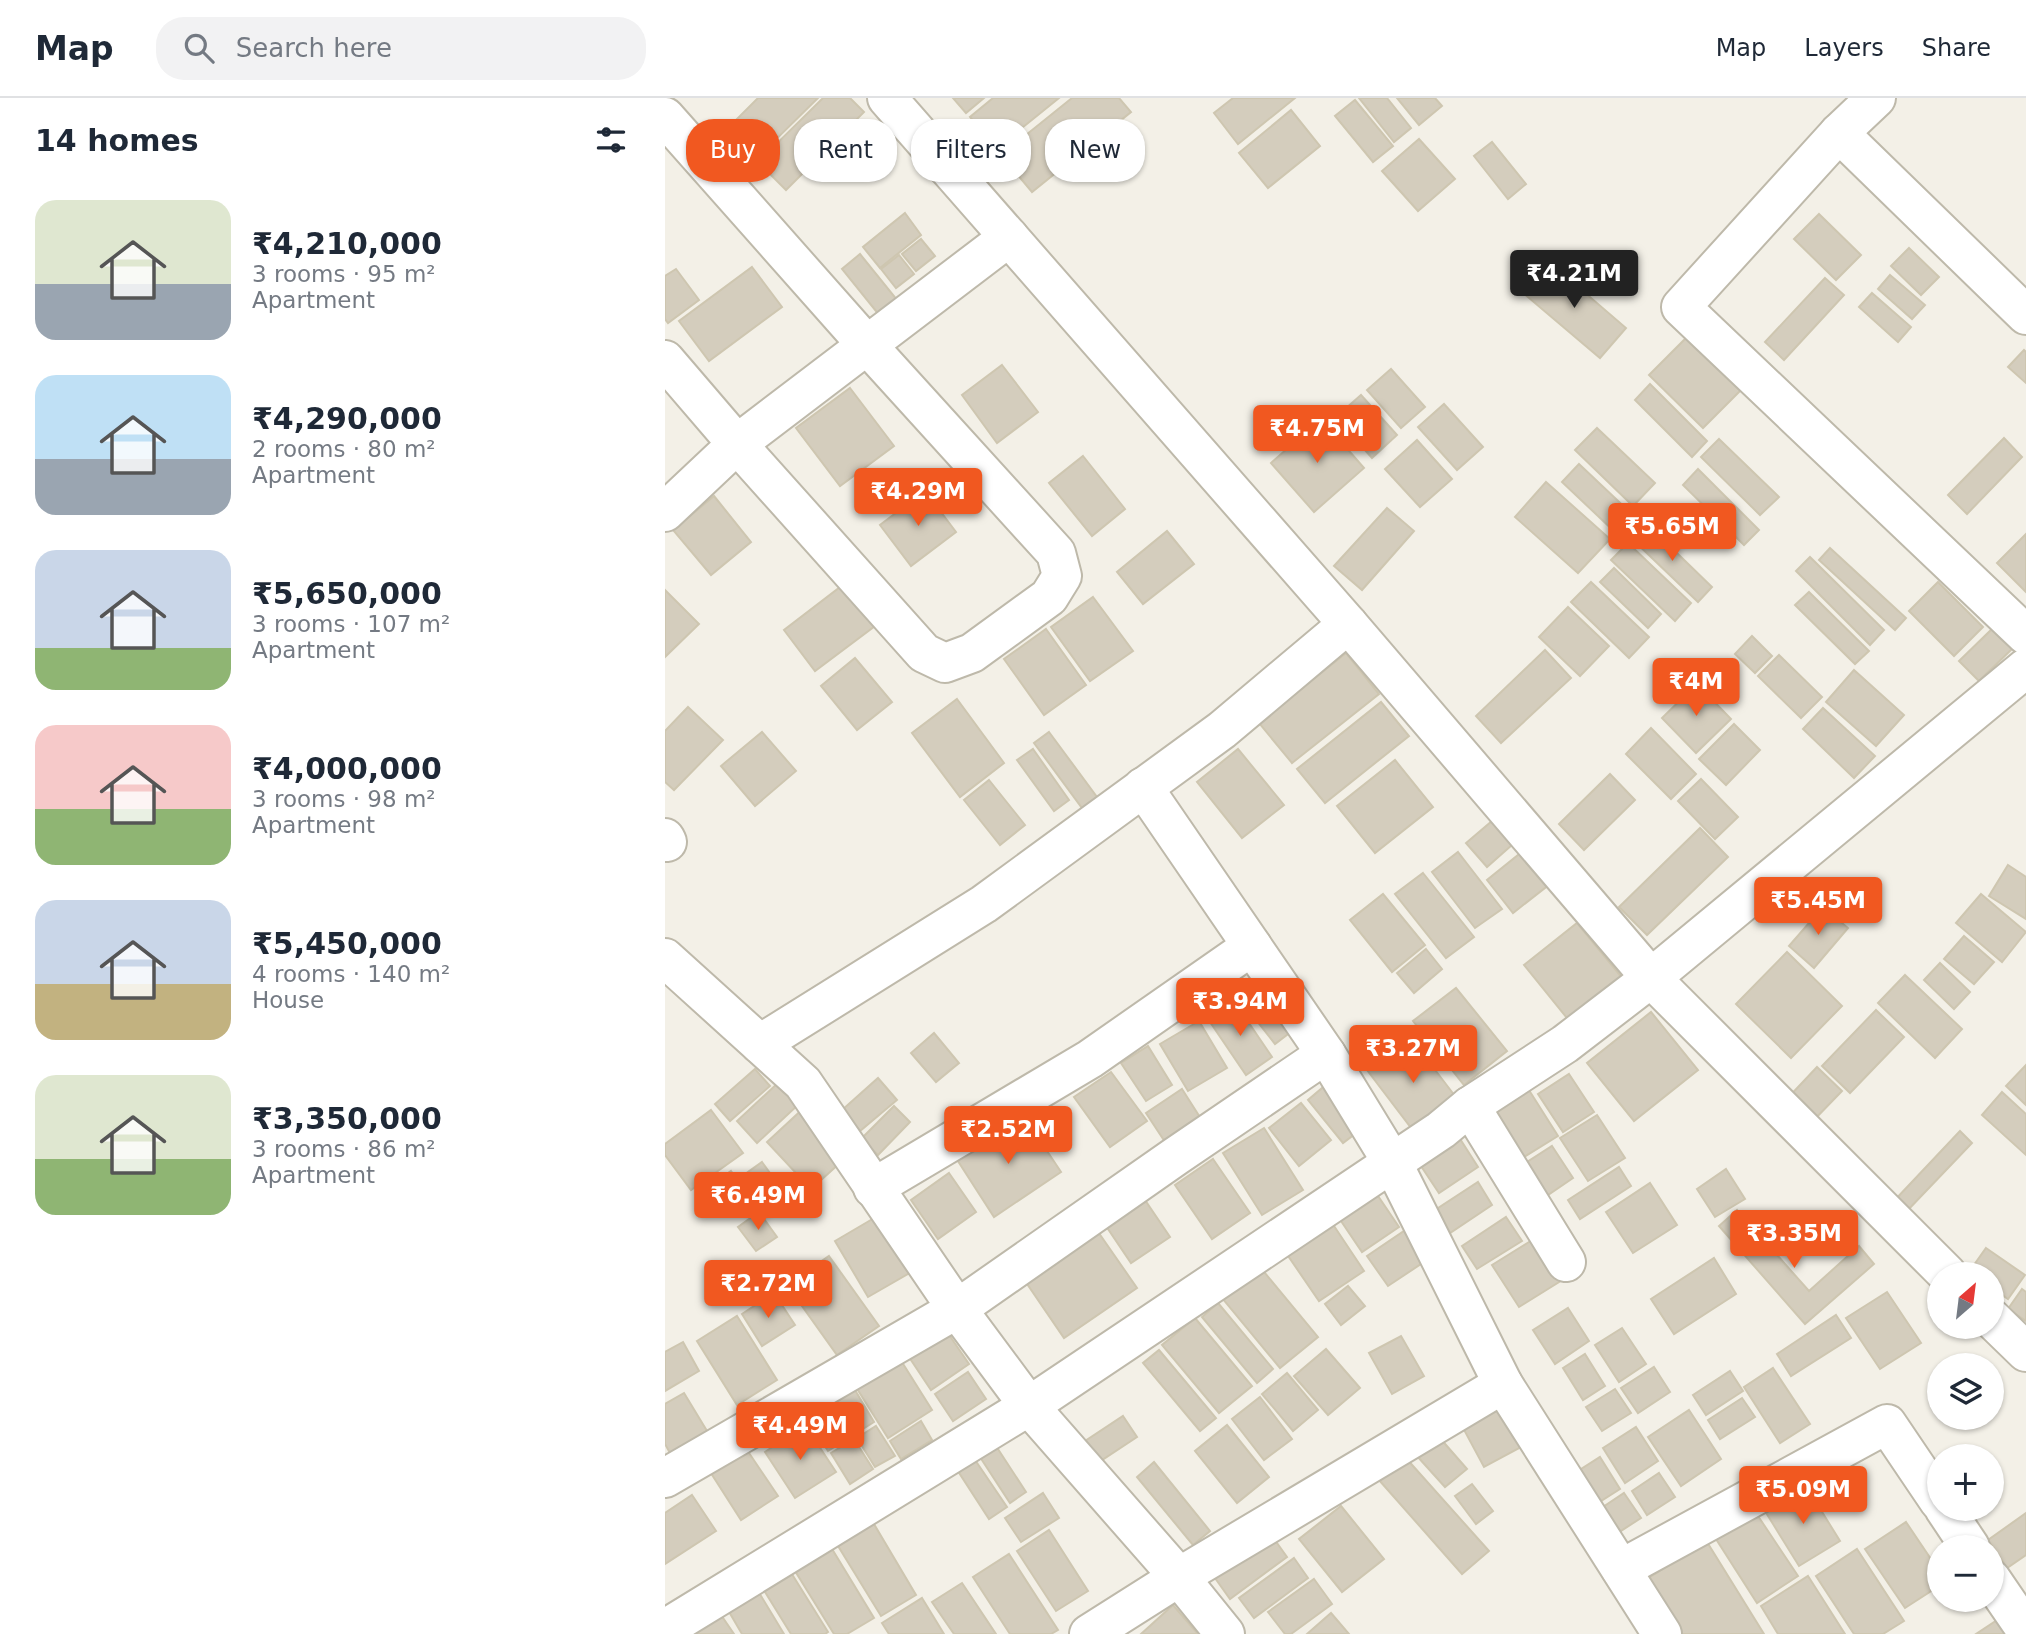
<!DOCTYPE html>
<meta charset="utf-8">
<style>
:root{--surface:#fff;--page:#f2f2f3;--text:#1f2937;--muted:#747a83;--line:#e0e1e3;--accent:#f15820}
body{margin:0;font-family:"DejaVu Sans",sans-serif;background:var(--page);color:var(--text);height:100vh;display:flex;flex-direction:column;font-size:26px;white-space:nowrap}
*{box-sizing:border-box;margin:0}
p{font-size:23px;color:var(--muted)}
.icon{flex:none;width:38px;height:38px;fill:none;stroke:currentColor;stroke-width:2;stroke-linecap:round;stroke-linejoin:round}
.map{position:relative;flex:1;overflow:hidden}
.details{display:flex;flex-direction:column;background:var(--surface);width:665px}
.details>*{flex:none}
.banner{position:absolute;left:21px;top:21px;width:665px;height:63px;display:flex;gap:14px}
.needle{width:46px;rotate:28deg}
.fabs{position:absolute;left:1262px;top:1164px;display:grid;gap:14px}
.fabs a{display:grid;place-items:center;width:77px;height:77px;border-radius:50%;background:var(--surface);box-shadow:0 2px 5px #0004;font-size:35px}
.price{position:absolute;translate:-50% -60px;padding:0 16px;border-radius:7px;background:var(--accent);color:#fff;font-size:23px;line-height:46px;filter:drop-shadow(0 2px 4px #0008)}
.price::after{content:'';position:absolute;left:50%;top:42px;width:21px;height:16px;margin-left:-10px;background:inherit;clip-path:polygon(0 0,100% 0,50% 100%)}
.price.on{background:#222;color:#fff}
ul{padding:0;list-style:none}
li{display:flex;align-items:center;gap:21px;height:175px;padding:0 35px}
li span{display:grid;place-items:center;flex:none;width:196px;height:140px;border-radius:21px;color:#555}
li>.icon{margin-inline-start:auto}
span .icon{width:84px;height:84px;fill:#fffc;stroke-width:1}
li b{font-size:30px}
h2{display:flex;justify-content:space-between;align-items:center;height:84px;padding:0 35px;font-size:30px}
.chip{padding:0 24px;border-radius:28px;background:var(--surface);box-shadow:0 2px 5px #0004;font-size:24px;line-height:63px}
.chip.on{background:var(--accent);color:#fff}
header{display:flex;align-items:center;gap:42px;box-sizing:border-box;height:98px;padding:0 35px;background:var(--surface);border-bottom:2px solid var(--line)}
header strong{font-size:33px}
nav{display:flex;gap:38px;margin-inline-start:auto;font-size:24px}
.search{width:490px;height:63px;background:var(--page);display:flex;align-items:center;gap:18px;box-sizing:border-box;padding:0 24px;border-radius:28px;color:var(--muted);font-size:26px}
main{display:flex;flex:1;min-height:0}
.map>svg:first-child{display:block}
.building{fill:#d4cdbd;stroke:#cec6b0;stroke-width:2}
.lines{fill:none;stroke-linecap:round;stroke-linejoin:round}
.minor-casing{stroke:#beb9aa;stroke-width:42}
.minor{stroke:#fff;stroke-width:38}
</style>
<header>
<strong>Map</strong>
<div class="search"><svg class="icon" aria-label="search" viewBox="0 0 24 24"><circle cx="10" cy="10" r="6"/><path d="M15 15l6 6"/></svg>Search here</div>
<nav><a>Map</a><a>Layers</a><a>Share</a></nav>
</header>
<main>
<section class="details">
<h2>14 homes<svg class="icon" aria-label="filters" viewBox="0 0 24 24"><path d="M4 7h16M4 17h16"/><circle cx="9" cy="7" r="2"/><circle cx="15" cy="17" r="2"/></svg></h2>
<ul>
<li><span style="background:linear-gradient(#dfe7d0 60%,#9aa5b1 0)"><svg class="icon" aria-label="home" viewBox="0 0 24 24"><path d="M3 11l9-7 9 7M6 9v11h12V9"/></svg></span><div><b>₹4,210,000</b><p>3 rooms · 95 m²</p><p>Apartment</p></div></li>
<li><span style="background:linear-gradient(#bfe0f5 60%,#9aa5b1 0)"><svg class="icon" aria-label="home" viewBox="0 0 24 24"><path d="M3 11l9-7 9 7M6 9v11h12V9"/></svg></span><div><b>₹4,290,000</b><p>2 rooms · 80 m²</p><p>Apartment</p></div></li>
<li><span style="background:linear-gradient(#c9d6e8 70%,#8fb573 0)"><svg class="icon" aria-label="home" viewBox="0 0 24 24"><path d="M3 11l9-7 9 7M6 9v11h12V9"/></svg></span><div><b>₹5,650,000</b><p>3 rooms · 107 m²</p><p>Apartment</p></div></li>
<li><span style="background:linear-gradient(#f6c9c9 60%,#8fb573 0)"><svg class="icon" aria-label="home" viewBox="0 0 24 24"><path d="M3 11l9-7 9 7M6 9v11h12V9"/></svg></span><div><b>₹4,000,000</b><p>3 rooms · 98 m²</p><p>Apartment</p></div></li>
<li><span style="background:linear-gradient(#c9d6e8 60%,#c2b280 0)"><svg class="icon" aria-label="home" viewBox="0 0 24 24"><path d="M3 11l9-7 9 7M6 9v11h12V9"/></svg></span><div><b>₹5,450,000</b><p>4 rooms · 140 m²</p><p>House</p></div></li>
<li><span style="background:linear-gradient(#dfe7d0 60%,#8fb573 0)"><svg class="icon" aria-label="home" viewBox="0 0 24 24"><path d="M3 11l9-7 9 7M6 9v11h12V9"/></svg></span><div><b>₹3,350,000</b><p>3 rooms · 86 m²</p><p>Apartment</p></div></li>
</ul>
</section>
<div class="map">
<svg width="1361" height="1536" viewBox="0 0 1361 1536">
<rect width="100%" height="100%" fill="#f3f0e7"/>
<g class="building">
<polygon points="93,0 153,0 89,63 60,33"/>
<polygon points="158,0 185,0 199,14 121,92 93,64"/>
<polygon points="288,0 319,0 301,15"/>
<polygon points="328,0 394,0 331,51 305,19"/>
<polygon points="407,0 454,0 466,14 367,94 336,57"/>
<polygon points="568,0 630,0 573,46 549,15"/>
<polygon points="694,0 722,0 746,30 729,44"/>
<polygon points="732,0 770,0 777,8 754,27"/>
<polygon points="690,2 728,48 708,64 670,18"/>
<polygon points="626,12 655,48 603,90 574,55"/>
<polygon points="754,41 790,81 753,113 717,73"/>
<polygon points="827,44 861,86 843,101 809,58"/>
<polygon points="240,115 256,137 215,170 198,149"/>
<polygon points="1154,116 1196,157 1171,182 1129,141"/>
<polygon points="256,141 270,158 251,173 237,156"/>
<polygon points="1244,150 1274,179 1256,197 1226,168"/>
<polygon points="195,156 233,203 215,218 177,171"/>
<polygon points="234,157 249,176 231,190 216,171"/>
<polygon points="883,163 961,230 935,260 857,194"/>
<polygon points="87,169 117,209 44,263 14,223"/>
<polygon points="11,171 34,202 3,225 0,221 0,178"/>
<polygon points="1225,177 1260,207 1247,221 1213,191"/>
<polygon points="1160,180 1179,197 1119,262 1100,244"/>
<polygon points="1207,195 1246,229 1233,244 1194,209"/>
<polygon points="1022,239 1076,292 1038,330 984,277"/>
<polygon points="1359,252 1361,254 1361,285 1343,269"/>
<polygon points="337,267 373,314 332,345 297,297"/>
<polygon points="726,271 760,309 736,330 702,292"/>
<polygon points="985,286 1042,343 1027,359 970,302"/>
<polygon points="185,290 229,348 175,388 131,330"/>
<polygon points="696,297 732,337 707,360 671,319"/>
<polygon points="779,306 818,349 792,372 753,329"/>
<polygon points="656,321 699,370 649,414 606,365"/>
<polygon points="932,330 990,385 968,408 910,352"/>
<polygon points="1339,340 1357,359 1302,416 1283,397"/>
<polygon points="1054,341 1114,399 1095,417 1036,359"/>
<polygon points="752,342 787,381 755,409 720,371"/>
<polygon points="418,358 460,411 427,438 384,385"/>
<polygon points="914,366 969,418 952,436 897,384"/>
<polygon points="1033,371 1094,432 1079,447 1018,387"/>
<polygon points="881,384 945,441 913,475 850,419"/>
<polygon points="260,393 291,434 246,468 215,427"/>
<polygon points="49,398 86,444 46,477 8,432"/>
<polygon points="722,410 749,433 697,492 669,468"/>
<polygon points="982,426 1047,489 1033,504 967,441"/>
<polygon points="502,433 529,466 478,506 452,474"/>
<polygon points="1361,436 1361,494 1332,465"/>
<polygon points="963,445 1026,505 1010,523 946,462"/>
<polygon points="1165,450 1241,520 1230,532 1154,462"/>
<polygon points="1145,459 1219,532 1205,547 1131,473"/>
<polygon points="949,470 996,516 983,530 935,484"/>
<polygon points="183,483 214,525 150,573 119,532"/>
<polygon points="926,484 984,539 964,560 906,504"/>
<polygon points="1273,484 1318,529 1289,558 1244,513"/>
<polygon points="0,492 34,526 0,559"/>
<polygon points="1144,494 1204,553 1190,566 1130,507"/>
<polygon points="428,499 468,553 425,583 386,529"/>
<polygon points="903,509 944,548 915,578 874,539"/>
<polygon points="1328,530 1348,550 1314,583 1294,563"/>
<polygon points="381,531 421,587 379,617 339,561"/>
<polygon points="1087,538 1107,558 1090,575 1070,556"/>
<polygon points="880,552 906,580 836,645 811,618"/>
<polygon points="681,555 714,596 627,665 594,625"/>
<polygon points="1114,557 1157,599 1136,620 1093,578"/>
<polygon points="190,560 227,604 192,632 156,588"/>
<polygon points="1189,572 1239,617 1211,648 1161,604"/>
<polygon points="1032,586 1066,621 1031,655 997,620"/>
<polygon points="292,601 339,665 295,699 247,635"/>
<polygon points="716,604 744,638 660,705 632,671"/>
<polygon points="23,609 58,642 9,692 0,684 0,633"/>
<polygon points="1158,610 1210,658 1189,680 1138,631"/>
<polygon points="1069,626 1095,652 1061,687 1034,661"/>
<polygon points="986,630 1031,676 1006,701 961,656"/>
<polygon points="97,634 131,673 90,708 56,668"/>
<polygon points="384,634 432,699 417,710 369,645"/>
<polygon points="368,651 404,702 389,713 352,662"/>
<polygon points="573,651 619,707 577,740 532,684"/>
<polygon points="730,662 768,709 710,755 672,708"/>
<polygon points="945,676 970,702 919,752 894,726"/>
<polygon points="1036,681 1073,719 1050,741 1013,703"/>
<polygon points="324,682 360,727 335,747 299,702"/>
<polygon points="827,723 847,747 822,769 801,745"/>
<polygon points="1035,730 1063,759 982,837 954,809"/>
<polygon points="858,753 885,786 848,815 822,782"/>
<polygon points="793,754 837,811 810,830 767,774"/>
<polygon points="1343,767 1361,779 1361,821 1324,798"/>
<polygon points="758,775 809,839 781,860 730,796"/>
<polygon points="718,796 760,847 727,874 685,822"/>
<polygon points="1316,796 1361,834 1337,864 1291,825"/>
<polygon points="1158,809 1183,830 1149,870 1124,848"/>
<polygon points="912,825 959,882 906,925 859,867"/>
<polygon points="1299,838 1329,864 1309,886 1279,861"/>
<polygon points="761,851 777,871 749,895 732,875"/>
<polygon points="1122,854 1177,908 1126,960 1071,906"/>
<polygon points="1275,865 1305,894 1289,911 1259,882"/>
<polygon points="1240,877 1297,931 1270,960 1213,905"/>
<polygon points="791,890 842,953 799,987 748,923"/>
<polygon points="594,891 627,933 610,946 577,904"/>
<polygon points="569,903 607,959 581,977 543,921"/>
<polygon points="1211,912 1239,939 1185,995 1157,968"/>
<polygon points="986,914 1033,972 969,1023 922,965"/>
<polygon points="534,923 562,970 523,993 495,946"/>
<polygon points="269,935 294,965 271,984 246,955"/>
<polygon points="745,939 793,1002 750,1035 702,972"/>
<polygon points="483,948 507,987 481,1003 456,965"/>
<polygon points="1361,967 1361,1007 1341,988"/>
<polygon points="1152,969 1177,993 1144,1027 1119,1004"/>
<polygon points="90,971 105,988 65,1023 50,1006"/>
<polygon points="446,974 482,1023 445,1049 409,999"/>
<polygon points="904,976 929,1014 898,1034 873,996"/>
<polygon points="213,980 232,1002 195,1033 177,1012"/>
<polygon points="114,984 134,1006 92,1045 72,1023"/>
<polygon points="663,985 699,1029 678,1045 643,1002"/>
<polygon points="862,989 893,1038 859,1059 828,1011"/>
<polygon points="517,991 538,1024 502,1047 481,1015"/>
<polygon points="1337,994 1361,1016 1361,1057 1317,1017"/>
<polygon points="636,1005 666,1042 634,1068 604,1030"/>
<polygon points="141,1008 185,1056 146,1091 102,1044"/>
<polygon points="229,1008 245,1024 213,1057 196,1041"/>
<polygon points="46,1012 78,1055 26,1092 0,1057 0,1046"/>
<polygon points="358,1017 396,1074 329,1119 291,1060"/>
<polygon points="932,1017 960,1060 923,1083 895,1040"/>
<polygon points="599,1030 638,1092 597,1117 558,1055"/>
<polygon points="790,1033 813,1069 774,1095 750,1059"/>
<polygon points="1295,1033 1307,1045 1240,1115 1228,1104"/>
<polygon points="887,1048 908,1080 880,1099 859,1066"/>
<polygon points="548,1061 585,1115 547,1141 510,1087"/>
<polygon points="97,1064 118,1093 97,1108 76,1079"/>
<polygon points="954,1069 966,1088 915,1121 903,1102"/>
<polygon points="1061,1071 1080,1101 1050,1119 1032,1091"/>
<polygon points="66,1073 88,1102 67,1118 45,1088"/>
<polygon points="284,1075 311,1114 273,1141 246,1102"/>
<polygon points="813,1084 827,1107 785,1135 770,1112"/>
<polygon points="985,1085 1012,1127 968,1155 941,1114"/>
<polygon points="709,1092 734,1129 697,1154 672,1117"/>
<polygon points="478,1099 505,1139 466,1165 439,1125"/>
<polygon points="1072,1112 1144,1193 1194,1148 1209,1166 1140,1226 1054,1128"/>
<polygon points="94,1114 112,1139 91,1153 73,1129"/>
<polygon points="216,1116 250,1172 203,1199 170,1143"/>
<polygon points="841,1119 857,1143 812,1171 797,1148"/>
<polygon points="665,1122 699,1173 654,1203 619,1152"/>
<polygon points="429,1128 472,1190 399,1240 356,1177"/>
<polygon points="739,1133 759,1164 723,1188 702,1158"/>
<polygon points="872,1139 899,1181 854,1209 827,1167"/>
<polygon points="1321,1150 1360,1177 1343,1201 1326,1189 1326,1176 1307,1176 1304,1174"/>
<polygon points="164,1158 214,1228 172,1257 122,1187"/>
<polygon points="1049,1160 1071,1196 1009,1236 986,1201"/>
<polygon points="595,1169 653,1239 615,1270 557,1200"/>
<polygon points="683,1188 700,1208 676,1227 660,1206"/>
<polygon points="1357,1191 1361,1194 1361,1223 1343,1211"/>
<polygon points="1222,1194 1256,1245 1215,1271 1181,1220"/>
<polygon points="109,1195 130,1227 97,1248 77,1216"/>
<polygon points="553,1205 608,1271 592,1285 537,1219"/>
<polygon points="903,1210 924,1243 890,1266 868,1232"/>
<polygon points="1171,1217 1186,1240 1126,1278 1112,1256"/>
<polygon points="72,1218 112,1282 72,1307 32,1243"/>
<polygon points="530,1220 587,1288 554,1315 497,1247"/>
<polygon points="278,1228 304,1266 266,1292 240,1253"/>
<polygon points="957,1230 981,1266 954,1284 930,1247"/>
<polygon points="736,1238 759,1278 727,1296 704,1255"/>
<polygon points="18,1244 34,1273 0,1293 0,1254"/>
<polygon points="661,1251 695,1290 663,1317 629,1278"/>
<polygon points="494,1252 551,1320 535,1333 478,1265"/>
<polygon points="920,1256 940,1288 918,1302 898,1270"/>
<polygon points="235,1261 267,1312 223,1340 191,1289"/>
<polygon points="989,1269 1005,1294 973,1315 956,1290"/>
<polygon points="1108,1270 1145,1326 1115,1345 1079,1289"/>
<polygon points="1065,1273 1078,1293 1041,1317 1028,1297"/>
<polygon points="303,1274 321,1301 288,1323 270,1296"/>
<polygon points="622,1275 653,1312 628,1333 597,1296"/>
<polygon points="950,1291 966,1315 937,1333 921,1309"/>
<polygon points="190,1292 209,1324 163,1353 143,1322"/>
<polygon points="19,1295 42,1333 5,1355 0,1346 0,1306"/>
<polygon points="595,1299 627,1341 599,1362 567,1321"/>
<polygon points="1077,1300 1090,1319 1055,1341 1043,1322"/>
<polygon points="838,1307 860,1347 819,1369 797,1328"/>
<polygon points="1024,1312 1056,1361 1016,1388 983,1339"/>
<polygon points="458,1318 472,1339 431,1366 417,1345"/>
<polygon points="256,1323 267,1342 236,1361 225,1343"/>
<polygon points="140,1327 171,1374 130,1400 100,1354"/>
<polygon points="562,1327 604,1379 572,1405 530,1353"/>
<polygon points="211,1328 230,1358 210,1369 192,1340"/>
<polygon points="971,1329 993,1363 960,1385 938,1350"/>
<polygon points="774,1339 802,1371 780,1389 752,1358"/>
<polygon points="189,1341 208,1371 185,1386 166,1355"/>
<polygon points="331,1348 361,1394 345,1405 315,1359"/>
<polygon points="80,1349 113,1398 76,1422 44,1372"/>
<polygon points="306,1356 342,1409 324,1421 289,1367"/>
<polygon points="740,1359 824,1453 797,1476 714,1382"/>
<polygon points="935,1359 955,1391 925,1410 905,1378"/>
<polygon points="489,1364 545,1433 528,1447 472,1379"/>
<polygon points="994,1375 1010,1399 982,1417 967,1393"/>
<polygon points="807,1386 828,1413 811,1426 790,1398"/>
<polygon points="1141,1388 1175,1443 1134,1468 1100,1413"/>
<polygon points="378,1395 394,1420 356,1444 340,1420"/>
<polygon points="959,1395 976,1420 945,1440 929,1415"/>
<polygon points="27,1397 51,1433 0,1466 0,1415"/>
<polygon points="676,1408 719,1461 677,1494 634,1441"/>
<polygon points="1091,1415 1133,1478 1092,1505 1051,1441"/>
<polygon points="1361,1415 1361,1457 1342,1470 1323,1442"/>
<polygon points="206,1421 251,1497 216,1518 170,1443"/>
<polygon points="1241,1424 1274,1473 1274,1488 1240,1510 1200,1451"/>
<polygon points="384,1432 423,1493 391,1513 352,1453"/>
<polygon points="607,1438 622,1459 565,1501 550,1480"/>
<polygon points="1042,1444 1099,1536 1002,1536 972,1487"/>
<polygon points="164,1446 209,1520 182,1536 169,1536 127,1468"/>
<polygon points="1192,1451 1239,1523 1218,1536 1189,1536 1151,1478"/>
<polygon points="344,1456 393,1532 386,1536 345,1536 308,1479"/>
<polygon points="629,1460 643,1480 589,1520 574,1500"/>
<polygon points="125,1473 163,1534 160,1536 126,1536 97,1489"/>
<polygon points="1143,1478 1180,1536 1113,1536 1096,1508"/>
<polygon points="649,1481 667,1506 626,1536 620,1536 603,1514"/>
<polygon points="297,1485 331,1536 289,1536 267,1504"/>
<polygon points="93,1493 119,1536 77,1536 63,1512"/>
<polygon points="257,1500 279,1536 224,1536 217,1525"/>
<polygon points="508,1507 533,1536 476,1536"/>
<polygon points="54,1514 69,1536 20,1536"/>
<polygon points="666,1515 684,1536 642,1536"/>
<polygon points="1332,1522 1342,1536 1311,1536"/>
</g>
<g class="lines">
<g class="minor-casing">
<g id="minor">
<polyline points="222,0 683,526 986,880 1282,1176"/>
<polyline points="1211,0 1174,35 1016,209 1361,537"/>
<polyline points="0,19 202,247 391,455 397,478 384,499 307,555 280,565 259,555 72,346 0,414"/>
<polyline points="1174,35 1361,217"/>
<polyline points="0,262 72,346 344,139"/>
<polyline points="478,689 661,956 727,1064 838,1286"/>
<polyline points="0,740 2,744"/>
<polyline points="0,860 138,985 292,1211 0,1380"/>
<polyline points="95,946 319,806 557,632 683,526"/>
<polyline points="805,1008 901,1164"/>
<polyline points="208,1090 425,961 587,848"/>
<polyline points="1326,1220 1361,1254"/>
<polyline points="1279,1410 1305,1449"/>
<polyline points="956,1471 1222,1326 1274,1403"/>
<polyline points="1326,1481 1361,1532"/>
<polyline points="0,1531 364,1308 776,1032 805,1008 900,946 986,880 1361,570"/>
<polyline points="424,1536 514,1479 838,1286 997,1536"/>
<polyline points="560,1536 514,1479 364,1308 292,1211 511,1058 661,956"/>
</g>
</g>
<use href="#minor" class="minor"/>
</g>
</svg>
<div class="fabs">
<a><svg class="needle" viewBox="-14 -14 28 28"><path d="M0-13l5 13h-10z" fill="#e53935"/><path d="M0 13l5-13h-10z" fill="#747a83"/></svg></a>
<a><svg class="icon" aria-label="layers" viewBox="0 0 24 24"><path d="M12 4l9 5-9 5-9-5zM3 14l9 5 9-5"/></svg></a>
<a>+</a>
<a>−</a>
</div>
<b class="price on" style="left:909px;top:212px">₹4.21M</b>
<b class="price" style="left:652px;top:367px">₹4.75M</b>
<b class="price" style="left:253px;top:430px">₹4.29M</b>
<b class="price" style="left:1007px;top:465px">₹5.65M</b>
<b class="price" style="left:1031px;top:620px">₹4M</b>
<b class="price" style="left:1153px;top:839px">₹5.45M</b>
<b class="price" style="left:575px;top:940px">₹3.94M</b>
<b class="price" style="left:748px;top:987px">₹3.27M</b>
<b class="price" style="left:343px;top:1068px">₹2.52M</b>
<b class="price" style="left:93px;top:1134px">₹6.49M</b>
<b class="price" style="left:1129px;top:1172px">₹3.35M</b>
<b class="price" style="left:103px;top:1222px">₹2.72M</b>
<b class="price" style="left:135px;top:1364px">₹4.49M</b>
<b class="price" style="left:1138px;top:1428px">₹5.09M</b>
<div class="banner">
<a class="chip on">Buy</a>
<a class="chip">Rent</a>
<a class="chip">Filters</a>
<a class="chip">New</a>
</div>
</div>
</main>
